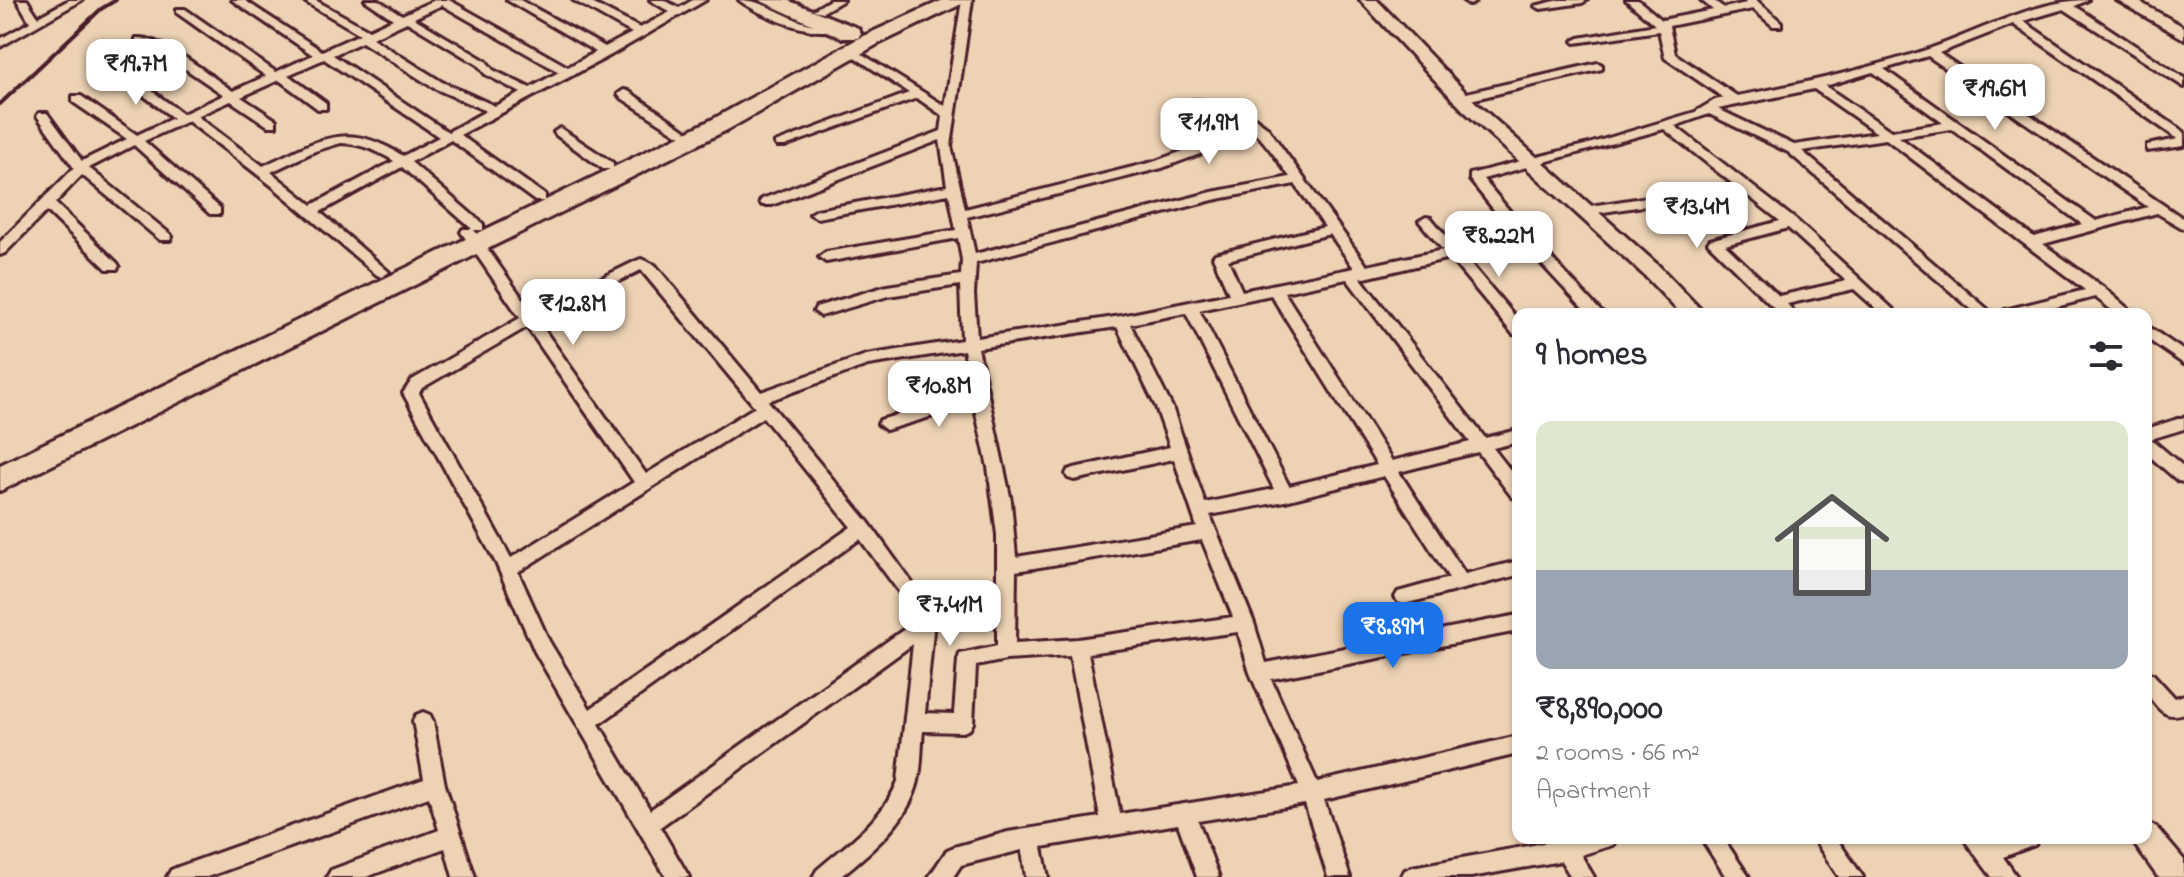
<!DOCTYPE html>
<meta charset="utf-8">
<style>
:root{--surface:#fff;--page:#f7f7f7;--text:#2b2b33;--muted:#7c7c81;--line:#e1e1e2;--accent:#1a73e8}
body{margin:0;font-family:"Indie Flower",sans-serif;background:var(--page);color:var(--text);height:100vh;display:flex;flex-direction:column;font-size:30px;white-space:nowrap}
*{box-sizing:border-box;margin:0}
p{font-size:26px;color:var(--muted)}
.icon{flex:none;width:44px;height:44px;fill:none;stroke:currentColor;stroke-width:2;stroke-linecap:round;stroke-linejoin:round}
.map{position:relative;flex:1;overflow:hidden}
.drawer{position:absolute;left:1512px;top:308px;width:640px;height:536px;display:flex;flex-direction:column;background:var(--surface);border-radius:16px;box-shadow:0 2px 6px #0004}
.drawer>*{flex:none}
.price{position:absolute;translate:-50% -68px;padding:0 18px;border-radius:16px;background:#fff;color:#222;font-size:26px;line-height:52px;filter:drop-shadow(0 2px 4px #0008)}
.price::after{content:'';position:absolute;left:50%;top:48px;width:24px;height:18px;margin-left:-12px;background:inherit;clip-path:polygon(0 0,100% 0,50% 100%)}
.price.selected{background:var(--accent);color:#fff}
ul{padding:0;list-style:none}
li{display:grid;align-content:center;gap:16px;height:424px;padding:0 24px}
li+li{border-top:2px solid var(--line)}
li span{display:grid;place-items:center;height:248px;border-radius:16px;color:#555}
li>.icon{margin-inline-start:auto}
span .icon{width:144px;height:144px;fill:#fffc;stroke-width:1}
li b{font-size:34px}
h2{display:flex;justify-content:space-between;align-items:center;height:96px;padding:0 24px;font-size:34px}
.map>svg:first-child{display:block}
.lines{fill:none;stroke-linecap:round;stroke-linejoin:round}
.street-casing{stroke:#4a1f2b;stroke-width:6}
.secondary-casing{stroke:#4a1f2b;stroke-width:6}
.highway-casing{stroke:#4a1f2b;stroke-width:6}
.street{fill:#edd2b4;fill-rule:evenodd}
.secondary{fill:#edd2b4;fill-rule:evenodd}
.highway{fill:#edd2b4;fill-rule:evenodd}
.rail{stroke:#4a1f2b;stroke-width:4}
</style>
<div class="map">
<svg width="2184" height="877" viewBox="0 0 2184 877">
<rect width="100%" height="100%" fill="#edd2b4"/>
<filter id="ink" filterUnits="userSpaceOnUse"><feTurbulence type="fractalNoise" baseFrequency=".0125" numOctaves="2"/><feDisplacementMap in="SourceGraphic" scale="16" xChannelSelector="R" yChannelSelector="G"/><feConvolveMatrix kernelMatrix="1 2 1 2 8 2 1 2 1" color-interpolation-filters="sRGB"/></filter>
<g filter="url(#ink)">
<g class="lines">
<g class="street-casing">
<g id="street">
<polygon points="17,0 27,0 38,17 69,0 82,0 0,47 0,39 30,22"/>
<path d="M232,0h12l78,51 38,-17 -58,-34h13l54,30 24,-11 -28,-19h13l24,15 33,-15h14l119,67 28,-15 -89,-52h13l85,47 27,-14 -59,-33h13l54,28 30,-16 -20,-12h14l15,8 14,-8h13l-95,55 -151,80 85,60v6h-10l-84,-61 -40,22 72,62v6h-9l58,82 104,-51 5,-2 14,6 106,127 105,-37 96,-15 -2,-55 -72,11 -67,20 -7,-5 2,-4 71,-21 74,-11 1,-15 -4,-22 -132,24 -7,-5 7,-5 130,-22 -7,-36 -132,24 -7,-4 7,-4 130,-24 -7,-46 -168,65h-10l-2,-3 2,-3 179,-68 2,-15 -26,-18 -132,48h-8l-2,-3 134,-50 -59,-39 -2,-2 6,-3 91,57 17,-106h10l-21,146 14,63 188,-47 46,-17 2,-2 -23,-33 7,-9 13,-1 24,4 30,12 15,11 100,139 76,-16 -24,-29 7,-4 5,1 25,30 59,-12 -45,-56v-6l115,-29 110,-33 20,-12 9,-2 -59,-40 -6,-27 -84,12 -2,-2 6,-3 76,-13 -29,-25h12l24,20 51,-10 -12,-10h12l11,8 22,-5 -2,-3h12l25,22v4h-8l-20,-17 -84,17 6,28 62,42c65,-12 127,-26 189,-46 51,-17 108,-50 162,-50l-13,6 109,72v9l-120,-78 -41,12 161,111v14l-37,5v-6l31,-6 -165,-115 -74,29 245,166v10l-27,-16 -114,31 61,44 30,26h-17l-22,-17 -66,17h-26l2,-4 80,-20 -199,-151 -84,12 191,163h-16l-189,-162 -79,-38 -34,12 121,94 102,94h-16l-28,-25 -67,15 9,10h-16l-72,-71 2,-3 70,-19 -38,-30 -158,24 -7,-4 7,-4 149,-23 -69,-55 -181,50 39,47 81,88h-15l-66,-71 -59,12 55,65v15l-5,-1 -63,-76 -85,20 -5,-1 125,161 33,-8v12l-25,6 25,32v19l-6,-2 -34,-45 -79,20 66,102 53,-13v14l-114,29 -6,-2 -3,-5 3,-5 51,-14 -65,-102 -99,25 -75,14 44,108 12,40 252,-48v16l-247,48 46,103 201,-46v18l-194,46 26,77h-22l-23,-73 -107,17 21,56h-22l-19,-53 -136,23 6,30h-22l-4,-27 -61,15 -8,12h-24l18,-27 7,-3 54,-15 92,-15 -30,-161 -64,4 -30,6 -3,57 -3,6 -7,3 -40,-1c-2,16 -1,34 -5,50 -10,42 -47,70 -78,96h-27l4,-7c30,-26 66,-50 81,-89l15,-137 -253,183 29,50h-23l-131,-225 -39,-89 -93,-170 9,-13 108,-62 -59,-86 2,-3h9l-70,-62 -82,45 69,60 -7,5 -5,-2 -106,-90 -83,-64 -44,20 76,67v6h-10l-76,-69 -45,23 81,66 2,3 -2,3h-10l-78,-65 -27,28 62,60 2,3 -2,3h-10l-60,-58 -42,42 -5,2v-13l74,-74 -37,-52 2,-3h8l35,48 45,-22 -54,-37v-6h8l56,39 36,-17 -65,-50v-4h8l67,50 41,-19 -59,-40 -29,-13v-4c27,-2 74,38 97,53l33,-15 -89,-63v-4h8l91,63 37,-17zM442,5l117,67 -29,16 -37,-18 -7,-9 -72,-43zM407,22l71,43 7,9 36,19 -26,13 -53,-24 -70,-44zM362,42l72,46 52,23 -38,21 -115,-77zM1928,56l220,151 -52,14 -212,-152zM324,59l115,78 -36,19c-58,-37 -85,-15 -140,10l-66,-50 34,-15 37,25h8v-6l-35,-23 38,-17 39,29h8v-6l-38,-28zM1873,72l70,51 -52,8 -66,-45zM1814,89l63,44 -83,12 -76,-36zM1193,107c50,-2 71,34 97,70l-78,15 -237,62 -8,-37 195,-49 46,-17 5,-8 -23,-33zM1952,129l130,95 -48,13 -135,-100zM341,143c20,1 35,7 53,18l-82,44 -41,-33 44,-21zM1295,184l30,43 -110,27 -2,3 16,37 -108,22 -144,22 -3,-44 2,-31 237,-63zM1788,228l58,53 -67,15 -54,-51zM1330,234l24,34 -112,23 -14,-31zM641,270l114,137 -109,67 -108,-153zM1347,279l123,163 -78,19 -108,-169zM1271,295l106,170 -88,21 -90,-176zM1186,313l88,176 -69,14 -33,-96 -42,-83zM527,327l107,155 -123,76 -92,-165 3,-5zM1117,327l39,80 14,40 -96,21 -6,2 -2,4 2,4 6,2 100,-21 23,68 -181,30 -5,-56 -33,-153zM964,350l8,43 -92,27 -2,4 8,6 88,-26 14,63 9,68v111l-37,8 -2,6 -4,54 -29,-1 8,-82 -8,-30 -56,-78 -101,-122 100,-36zM763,417l88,110 -261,182 -41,-68 -31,-69zM860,539l51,69 2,15 -263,187 -51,-86zM1202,540l31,77 -155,22 -63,4 1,-72zM1238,632l12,41 49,113 -179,28 -32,-161z"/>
<path d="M739,0c26,0 46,18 71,24 11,3 21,-3 31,3 -22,14 -83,-12 -102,-27z"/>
<polygon points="830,0 844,0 823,12 813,10"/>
<polygon points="1463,0 1474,0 1475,2 1470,5"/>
<polygon points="1559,0 1587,0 1582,3 1541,9 1535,6"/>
<polygon points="1598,63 1602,65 1602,69 1462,102 1456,98 1462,94"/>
<polygon points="624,90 628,91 687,131 685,134 677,134 620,97 618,94"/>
<polygon points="560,128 613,163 613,169 603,169 556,135 554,132"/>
<polygon points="2146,325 2184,351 2184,364 2146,338"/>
<polygon points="2184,417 2184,429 2151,439 2184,467 2184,482 2178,481 2146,453 2146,429"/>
<path d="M2146,672l7,2 22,24 9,-3v18c-21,7 -25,-5 -38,-20z"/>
<polygon points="423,712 430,715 433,721 445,785 475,877 453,877 445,848 366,877 327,877 331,870 439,830 429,797 207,877 167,877 171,870 178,867 424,779 413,721 416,715"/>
<polygon points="1572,838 1616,838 1613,845 1581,855 1594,877 1571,877 1561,861 1471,877 1401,877 1405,870 1412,867"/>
<polygon points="1701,838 1723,838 1749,877 1726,877"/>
<polygon points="1813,838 1836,838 1863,877 1839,877"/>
<polygon points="1963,838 1986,838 1989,842 2000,838 2038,838 2035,845 2003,857 2017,877 1992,877"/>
</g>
</g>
<g class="secondary-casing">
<g id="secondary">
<polygon points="1360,0 1377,0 1475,102 1659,266 1705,314 1681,314 1645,276 1463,110"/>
<polygon points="2116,0 2136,0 2184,27 2184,39"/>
<polygon points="2146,823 2156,827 2184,860 2184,877 2158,877 2130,838 2146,838"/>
</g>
</g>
<g class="highway-casing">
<g id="highway">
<polygon points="759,0 787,0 858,28 861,33 858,38 842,38"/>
<polygon points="943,0 970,0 878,44 729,129 0,491 0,465 713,119 861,37"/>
</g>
</g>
<use href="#street" class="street"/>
<use href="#secondary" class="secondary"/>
<use href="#highway" class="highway"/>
<polyline class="rail" points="0,104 101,9 116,0"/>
</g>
</g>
</svg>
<b class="price" style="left:136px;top:107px">₹19.7M</b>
<b class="price" style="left:1995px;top:132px">₹19.6M</b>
<b class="price" style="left:1209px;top:166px">₹11.9M</b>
<b class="price" style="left:1697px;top:250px">₹13.4M</b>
<b class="price" style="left:1499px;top:279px">₹8.22M</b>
<b class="price" style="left:573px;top:347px">₹12.8M</b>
<b class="price" style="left:939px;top:429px">₹10.8M</b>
<b class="price" style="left:950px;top:648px">₹7.41M</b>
<b class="price selected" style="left:1393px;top:670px">₹8.89M</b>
<section class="drawer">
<h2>9 homes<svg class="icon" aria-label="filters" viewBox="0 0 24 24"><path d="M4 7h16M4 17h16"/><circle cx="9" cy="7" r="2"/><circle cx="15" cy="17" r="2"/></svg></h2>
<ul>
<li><span style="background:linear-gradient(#dfe7d0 60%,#9aa5b1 0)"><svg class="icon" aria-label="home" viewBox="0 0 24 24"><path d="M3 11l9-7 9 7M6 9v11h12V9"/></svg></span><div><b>₹8,890,000</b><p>2 rooms · 66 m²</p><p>Apartment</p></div></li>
</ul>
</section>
</div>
